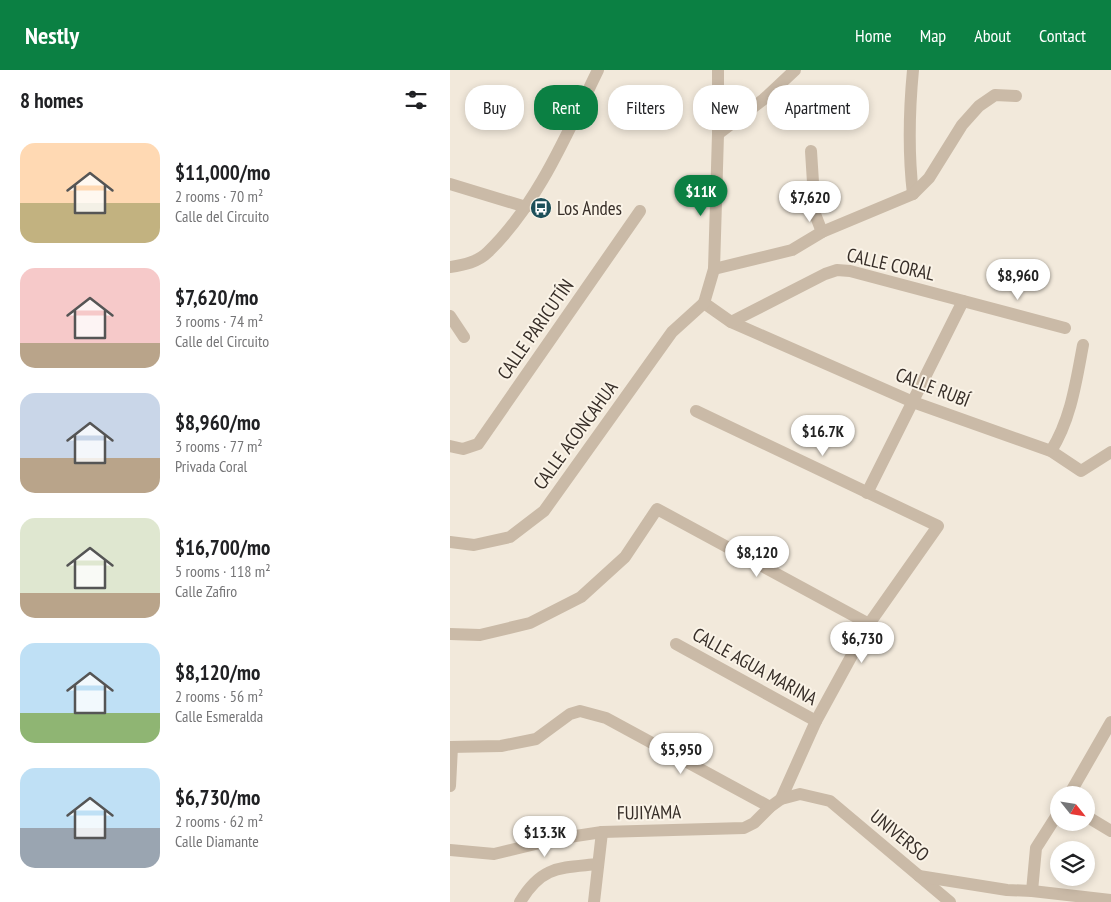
<!DOCTYPE html>
<meta charset="utf-8">
<style>
:root{--surface:#fff;--page:#f2f2f2;--text:#202124;--muted:#757577;--accent:#0b8043}
body{margin:0;font-family:"PT Sans Narrow",sans-serif;background:var(--page);color:var(--text);height:100vh;display:flex;flex-direction:column;font-size:19px;white-space:nowrap}
*{box-sizing:border-box;margin:0}
p{font-size:16px;color:var(--muted)}
.icon{flex:none;width:28px;height:28px;fill:none;stroke:currentColor;stroke-width:2;stroke-linecap:round;stroke-linejoin:round}
.map{position:relative;flex:1;overflow:hidden}
.drawer{display:flex;flex-direction:column;background:var(--surface);width:450px}
.drawer>*{flex:none}
.hud{position:absolute;left:15px;top:15px;width:475px;height:45px;display:flex;gap:10px}
.needle{width:32px;rotate:120deg}
.buttons{position:absolute;left:600px;top:716px;display:grid;gap:10px}
.buttons a{display:grid;place-items:center;width:45px;height:45px;border-radius:50%;background:var(--surface);box-shadow:0 2px 8px #0003;font-size:25px}
.price{position:absolute;translate:-50% -42px;padding:0 11px;border-radius:18px;background:#fff;color:#222;font-size:16px;line-height:32px;filter:drop-shadow(0 1px 2px #0008)}
.price::after{content:'';position:absolute;left:50%;top:30px;width:15px;height:11px;margin-left:-8px;background:inherit;clip-path:polygon(0 0,100% 0,50% 100%)}
.price.current{background:var(--accent);color:#fff}
ul{padding:0;list-style:none}
li{display:flex;align-items:center;gap:15px;height:125px;padding:0 20px}
li span{display:grid;place-items:center;flex:none;width:140px;height:100px;border-radius:15px;color:#555}
li>.icon{margin-inline-start:auto}
span .icon{width:60px;height:60px;fill:#fffc;stroke-width:1}
li b{font-size:21px}
h2{display:flex;justify-content:space-between;align-items:center;height:60px;padding:0 20px;font-size:21px}
.pill{padding:0 18px;border-radius:20px;background:var(--surface);box-shadow:0 2px 8px #0003;font-size:18px;line-height:45px}
.pill.current{background:var(--accent);color:#fff}
header{display:flex;align-items:center;gap:30px;box-sizing:border-box;height:70px;padding:0 25px;background:var(--accent);color:#fff}
header strong{font-size:24px}
nav{display:flex;gap:28px;margin-inline-start:auto;font-size:18px}
main{display:flex;flex:1;min-height:0}
.map>svg:first-child{display:block}
.lines{fill:none;stroke-linecap:round;stroke-linejoin:round}
.minor{stroke:#cabaa7;stroke-width:12}
.labels{text-anchor:middle;dominant-baseline:central;stroke-width:4;stroke-linejoin:round;paint-order:stroke}
.poi-label{font-size:19px;fill:#372e28;stroke:#faf3e7;text-anchor:start}
.street-label{font-size:19px;fill:#372e28;stroke:#faf3e7}
</style>
<header>
<strong>Nestly</strong>
<nav><a>Home</a><a>Map</a><a>About</a><a>Contact</a></nav>
</header>
<main>
<section class="drawer">
<h2>8 homes<svg class="icon" aria-label="filters" viewBox="0 0 24 24"><path d="M4 7h16M4 17h16"/><circle cx="9" cy="7" r="2"/><circle cx="15" cy="17" r="2"/></svg></h2>
<ul>
<li><span style="background:linear-gradient(#ffd9b3 60%,#c2b280 0)"><svg class="icon" aria-label="home" viewBox="0 0 24 24"><path d="M3 11l9-7 9 7M6 9v11h12V9"/></svg></span><div><b>$11,000/mo</b><p>2 rooms · 70 m²</p><p>Calle del Circuito</p></div></li>
<li><span style="background:linear-gradient(#f6c9c9 75%,#b9a48a 0)"><svg class="icon" aria-label="home" viewBox="0 0 24 24"><path d="M3 11l9-7 9 7M6 9v11h12V9"/></svg></span><div><b>$7,620/mo</b><p>3 rooms · 74 m²</p><p>Calle del Circuito</p></div></li>
<li><span style="background:linear-gradient(#c9d6e8 65%,#b9a48a 0)"><svg class="icon" aria-label="home" viewBox="0 0 24 24"><path d="M3 11l9-7 9 7M6 9v11h12V9"/></svg></span><div><b>$8,960/mo</b><p>3 rooms · 77 m²</p><p>Privada Coral</p></div></li>
<li><span style="background:linear-gradient(#dfe7d0 75%,#b9a48a 0)"><svg class="icon" aria-label="home" viewBox="0 0 24 24"><path d="M3 11l9-7 9 7M6 9v11h12V9"/></svg></span><div><b>$16,700/mo</b><p>5 rooms · 118 m²</p><p>Calle Zafiro</p></div></li>
<li><span style="background:linear-gradient(#bfe0f5 70%,#8fb573 0)"><svg class="icon" aria-label="home" viewBox="0 0 24 24"><path d="M3 11l9-7 9 7M6 9v11h12V9"/></svg></span><div><b>$8,120/mo</b><p>2 rooms · 56 m²</p><p>Calle Esmeralda</p></div></li>
<li><span style="background:linear-gradient(#bfe0f5 60%,#9aa5b1 0)"><svg class="icon" aria-label="home" viewBox="0 0 24 24"><path d="M3 11l9-7 9 7M6 9v11h12V9"/></svg></span><div><b>$6,730/mo</b><p>2 rooms · 62 m²</p><p>Calle Diamante</p></div></li>
</ul>
</section>
<div class="map">
<svg width="661" height="832" viewBox="0 0 661 832">
<rect width="100%" height="100%" fill="#f2e9db"/>
<g class="lines">
<g class="minor">
<polyline points="268,64 314,29 345,0"/>
<polyline points="361,81 365,144 372,162"/>
<polyline points="0,114 76,137"/>
<path d="M463,124c-5,-42 -4,-82 0,-124"/>
<path d="M0,197c14,-2 28,-5 38,-15 50,-48 80,-121 110,-182"/>
<polyline points="264,199 342,180 372,162 463,124 479,108 512,55 529,36 545,25 566,26"/>
<polyline points="254,233 281,252 463,332 601,381 631,401 661,382"/>
<polyline points="254,233 264,199 268,64 268,0"/>
<polyline points="0,246 14,267"/>
<polyline points="281,252 375,204 387,200 400,201 615,258"/>
<polyline points="246,341 488,456 419,554 366,651 331,729"/>
<polyline points="0,376 13,379 28,374 190,141"/>
<path d="M601,381c20,-32 25,-69 32,-106"/>
<polyline points="417,423 513,231"/>
<polyline points="0,472 24,475 60,467 94,441 222,262 254,233"/>
<polyline points="0,564 30,565 80,553 131,527 175,487 207,439 419,554"/>
<polyline points="226,574 366,651"/>
<polyline points="0,677 51,676 86,669 120,644 130,641 156,648 320,737"/>
<polyline points="0,716 2,677"/>
<polyline points="619,725 661,652"/>
<polyline points="636,746 661,761"/>
<polyline points="0,780 44,784 106,769 152,762 294,758 304,753 320,737 331,729 350,724 380,731 500,832"/>
<polyline points="469,806 557,820 582,821 661,830"/>
<polyline points="582,821 586,778 609,742"/>
<path d="M70,832c22,-37 41,-34 78,-38"/>
<polyline points="144,832 152,762"/>
</g>
</g>
<defs>
<g id="bus-disc" transform="scale(1.125)"><circle r="9.5" fill="#1d4f59" stroke="#faf3e7"/><path d="M-5-6H5V4H4V6H2V4H-2V6H-4V4H-5ZM-3.5-4V0h7V-4ZM-3.5 1.2v1.5H-2V1.2ZM2 1.2v1.5H3.5V1.2Z" fill="#fff"/></g>
</defs>
<g fill-rule="evenodd">
<use href="#bus-disc" x="91" y="138"/>
</g>
<g class="labels">
<g class="poi-label">
<text x="107" y="138">Los Andes</text>
</g>
<g class="street-label">
<text transform="translate(441 194) rotate(13)">CALLE CORAL</text>
<text transform="translate(85 259) rotate(-55)">CALLE PARICUTÍN</text>
<text transform="translate(483 317) rotate(21)">CALLE RUBÍ</text>
<text transform="translate(125 365) rotate(-54)">CALLE ACONCAHUA</text>
<text transform="translate(305 596) rotate(29)">CALLE AGUA MARINA</text>
<text transform="translate(199 742) rotate(-1)">FUJIYAMA</text>
<text transform="translate(450 765) rotate(39)">UNIVERSO</text>
</g>
</g>
</svg>
<div class="buttons">
<a><svg class="needle" viewBox="-14 -14 28 28"><path d="M0-13l5 13h-10z" fill="#e53935"/><path d="M0 13l5-13h-10z" fill="#757577"/></svg></a>
<a><svg class="icon" aria-label="layers" viewBox="0 0 24 24"><path d="M12 4l9 5-9 5-9-5zM3 14l9 5 9-5"/></svg></a>
</div>
<b class="price current" style="left:251px;top:147px">$11K</b>
<b class="price" style="left:360px;top:153px">$7,620</b>
<b class="price" style="left:568px;top:231px">$8,960</b>
<b class="price" style="left:373px;top:387px">$16.7K</b>
<b class="price" style="left:307px;top:508px">$8,120</b>
<b class="price" style="left:412px;top:594px">$6,730</b>
<b class="price" style="left:231px;top:705px">$5,950</b>
<b class="price" style="left:95px;top:788px">$13.3K</b>
<div class="hud">
<a class="pill">Buy</a>
<a class="pill current">Rent</a>
<a class="pill">Filters</a>
<a class="pill">New</a>
<a class="pill">Apartment</a>
</div>
</div>
</main>
